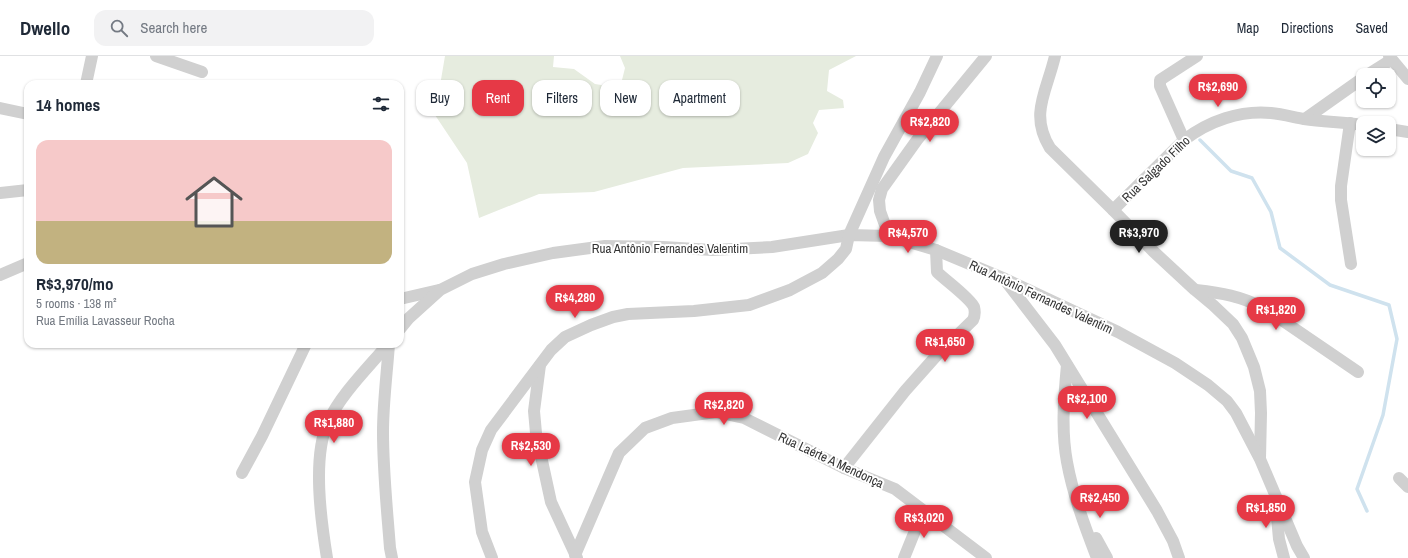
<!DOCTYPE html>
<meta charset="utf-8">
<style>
:root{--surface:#fff;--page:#f2f2f3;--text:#1f2937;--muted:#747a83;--line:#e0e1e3;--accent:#e63946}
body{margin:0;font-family:"Archivo Narrow",sans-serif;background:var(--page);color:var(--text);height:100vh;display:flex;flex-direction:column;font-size:15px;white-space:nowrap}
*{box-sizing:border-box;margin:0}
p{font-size:13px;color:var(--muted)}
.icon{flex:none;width:22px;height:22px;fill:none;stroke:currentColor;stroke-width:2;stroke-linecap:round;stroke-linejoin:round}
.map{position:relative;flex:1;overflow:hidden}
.panel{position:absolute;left:24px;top:24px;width:380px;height:268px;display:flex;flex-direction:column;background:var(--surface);border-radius:12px;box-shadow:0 1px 3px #0004}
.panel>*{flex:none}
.hud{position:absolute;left:416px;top:24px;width:380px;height:36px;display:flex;gap:8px}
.fabs{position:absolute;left:1356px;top:12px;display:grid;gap:8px}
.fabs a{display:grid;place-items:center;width:40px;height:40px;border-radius:8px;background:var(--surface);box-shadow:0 1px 3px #0004;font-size:20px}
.price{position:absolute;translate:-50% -34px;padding:0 9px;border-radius:14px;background:var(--accent);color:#fff;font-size:13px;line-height:26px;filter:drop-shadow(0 1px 2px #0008)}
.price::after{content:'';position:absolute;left:50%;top:24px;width:12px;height:9px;margin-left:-6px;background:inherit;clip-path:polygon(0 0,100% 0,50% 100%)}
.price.active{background:#222;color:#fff}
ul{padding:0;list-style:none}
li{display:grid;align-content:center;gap:8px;height:212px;padding:0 12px}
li+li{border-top:1px solid var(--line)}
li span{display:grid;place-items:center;height:124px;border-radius:12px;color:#555}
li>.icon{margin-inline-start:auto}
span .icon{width:72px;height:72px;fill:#fffc;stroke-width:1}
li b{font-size:17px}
h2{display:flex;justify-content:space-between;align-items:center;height:48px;padding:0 12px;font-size:17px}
.tag{padding:0 14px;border-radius:12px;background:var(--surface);box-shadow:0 1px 3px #0004;font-size:14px;line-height:36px}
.tag.active{background:var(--accent);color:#fff}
header{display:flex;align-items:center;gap:24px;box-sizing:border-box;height:56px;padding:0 20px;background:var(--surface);border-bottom:1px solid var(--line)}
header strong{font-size:19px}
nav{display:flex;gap:22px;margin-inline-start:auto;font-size:14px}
.search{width:280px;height:36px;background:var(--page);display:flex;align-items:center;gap:10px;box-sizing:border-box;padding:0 14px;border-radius:12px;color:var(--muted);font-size:15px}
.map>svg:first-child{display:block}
.green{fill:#e6ecdf}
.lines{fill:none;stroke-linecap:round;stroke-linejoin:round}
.stream{stroke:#cfe2ee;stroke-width:3.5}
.minor{stroke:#d0d0d0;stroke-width:12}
.labels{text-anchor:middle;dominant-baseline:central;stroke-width:4;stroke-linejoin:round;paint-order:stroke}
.street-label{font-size:13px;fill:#333;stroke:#fff}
</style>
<header>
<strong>Dwello</strong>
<div class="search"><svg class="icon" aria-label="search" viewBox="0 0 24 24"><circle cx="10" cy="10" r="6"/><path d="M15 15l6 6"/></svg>Search here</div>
<nav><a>Map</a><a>Directions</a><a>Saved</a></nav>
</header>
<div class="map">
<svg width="1408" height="502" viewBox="0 0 1408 502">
<rect width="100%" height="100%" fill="#fff"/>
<polygon class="green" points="445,0 554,0 553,11 574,13 595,28 620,32 625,12 620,0 856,0 829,14 827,35 843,44 844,52 819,54 813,67 818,77 808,98 788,107 683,112 594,136 539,138 479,162 467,107 435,59"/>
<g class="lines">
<polyline class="stream" points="1200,84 1231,115 1252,122 1271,156 1280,192 1330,229 1389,249 1397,283 1383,359 1357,433 1367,455"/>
<g class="minor">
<polyline points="156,0 202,16"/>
<path d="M1055,0c-8,35 -26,58 -5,92l63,62 40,41 42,39 18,15 20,19 9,14 12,29 6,24 1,22 -1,45"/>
<polyline points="1389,0 1408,23"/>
<polyline points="1367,19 1391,4"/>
<polyline points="86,28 92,0"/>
<polyline points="0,52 28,58"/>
<polyline points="1305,63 1363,22"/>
<polyline points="1350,67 1341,130 1341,144 1351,208"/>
<polyline points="1389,73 1408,76"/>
<polyline points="1184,84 1160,30 1160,24 1197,0"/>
<polyline points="0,137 28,134"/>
<path d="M1113,154l71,-70c25,-19 56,-30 87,-27 11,1 22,4 33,6 20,3 40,3 59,6"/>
<polyline points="889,180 880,155 879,144 882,133 917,84 986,0"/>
<polyline points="0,219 28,207"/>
<polyline points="1005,224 1055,289 1157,455 1173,485 1179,502"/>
<path d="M1196,234c26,3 44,6 68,18l94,64"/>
<polyline points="400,243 439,234"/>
<polyline points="400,273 409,262 440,234 472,218 504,208 553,197 605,190 663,191 712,194 772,191 849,179 889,180 936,194 1003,222 1118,276 1175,307 1208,329 1227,345 1236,357 1260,403 1297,490 1304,502"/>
<path d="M389,288c-2,29 -6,59 -6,88 0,39 4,77 7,116l2,10"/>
<polyline points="540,309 534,355 536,377 551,446 577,502"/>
<path d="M1067,309c-3,32 -6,65 0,97 6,33 18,65 30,96"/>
<path d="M844,412l61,-77 32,-36 36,-35c2,-4 2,-9 1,-13 -4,-9 -29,-27 -37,-35l-1,-22"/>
<polyline points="242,417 262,380 306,288"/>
<polyline points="1399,422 1408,431"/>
<polyline points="1276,450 1279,483 1284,502"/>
<polyline points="1096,482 1107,502"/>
<polyline points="575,499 619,397 645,372 672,362 716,356 744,362 844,412 895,433 986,502"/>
<path d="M327,502c-6,-37 -15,-101 1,-136 13,-28 40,-54 60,-78"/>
<polyline points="492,502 482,476 475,426 482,394 491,374 551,294 565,281 591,269 613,261 628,258 694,255 749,249 790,234 822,217 838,203 846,193 849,179 884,101 920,36 937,0"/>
<polyline points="904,502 923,455"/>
</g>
</g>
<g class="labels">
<g class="street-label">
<text transform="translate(1156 113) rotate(-44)">Rua Salgado Filho</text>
<text x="670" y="192">Rua Antônio Fernandes Valentim</text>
<text transform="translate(1041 241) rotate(25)">Rua Antônio Fernandes Valentim</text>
<text transform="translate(831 404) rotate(25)">Rua Laérte A Mendonça</text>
</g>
</g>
</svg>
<div class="fabs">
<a><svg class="icon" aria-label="locate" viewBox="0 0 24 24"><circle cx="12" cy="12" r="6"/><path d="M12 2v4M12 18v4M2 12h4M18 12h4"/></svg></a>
<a><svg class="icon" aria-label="layers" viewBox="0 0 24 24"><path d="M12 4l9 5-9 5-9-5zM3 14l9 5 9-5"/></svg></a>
</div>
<b class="price" style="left:1218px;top:52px">R$2,690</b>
<b class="price" style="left:930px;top:87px">R$2,820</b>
<b class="price" style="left:908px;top:198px">R$4,570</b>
<b class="price active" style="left:1139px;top:198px">R$3,970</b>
<b class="price" style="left:575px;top:263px">R$4,280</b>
<b class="price" style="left:1276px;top:275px">R$1,820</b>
<b class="price" style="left:945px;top:307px">R$1,650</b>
<b class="price" style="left:1087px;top:364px">R$2,100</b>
<b class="price" style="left:724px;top:370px">R$2,820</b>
<b class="price" style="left:334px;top:388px">R$1,880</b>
<b class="price" style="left:531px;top:411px">R$2,530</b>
<b class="price" style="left:1100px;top:463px">R$2,450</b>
<b class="price" style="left:1266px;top:473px">R$1,850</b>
<b class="price" style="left:924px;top:483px">R$3,020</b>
<div class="hud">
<a class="tag">Buy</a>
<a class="tag active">Rent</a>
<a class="tag">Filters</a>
<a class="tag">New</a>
<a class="tag">Apartment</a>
</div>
<section class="panel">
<h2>14 homes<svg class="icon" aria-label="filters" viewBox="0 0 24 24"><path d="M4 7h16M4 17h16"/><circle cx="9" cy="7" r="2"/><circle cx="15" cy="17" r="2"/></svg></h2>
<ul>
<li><span style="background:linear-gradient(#f6c9c9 65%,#c2b280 0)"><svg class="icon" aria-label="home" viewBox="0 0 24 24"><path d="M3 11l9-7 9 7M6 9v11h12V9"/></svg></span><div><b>R$3,970/mo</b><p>5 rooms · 138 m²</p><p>Rua Emília Lavasseur Rocha</p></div></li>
</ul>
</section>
</div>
